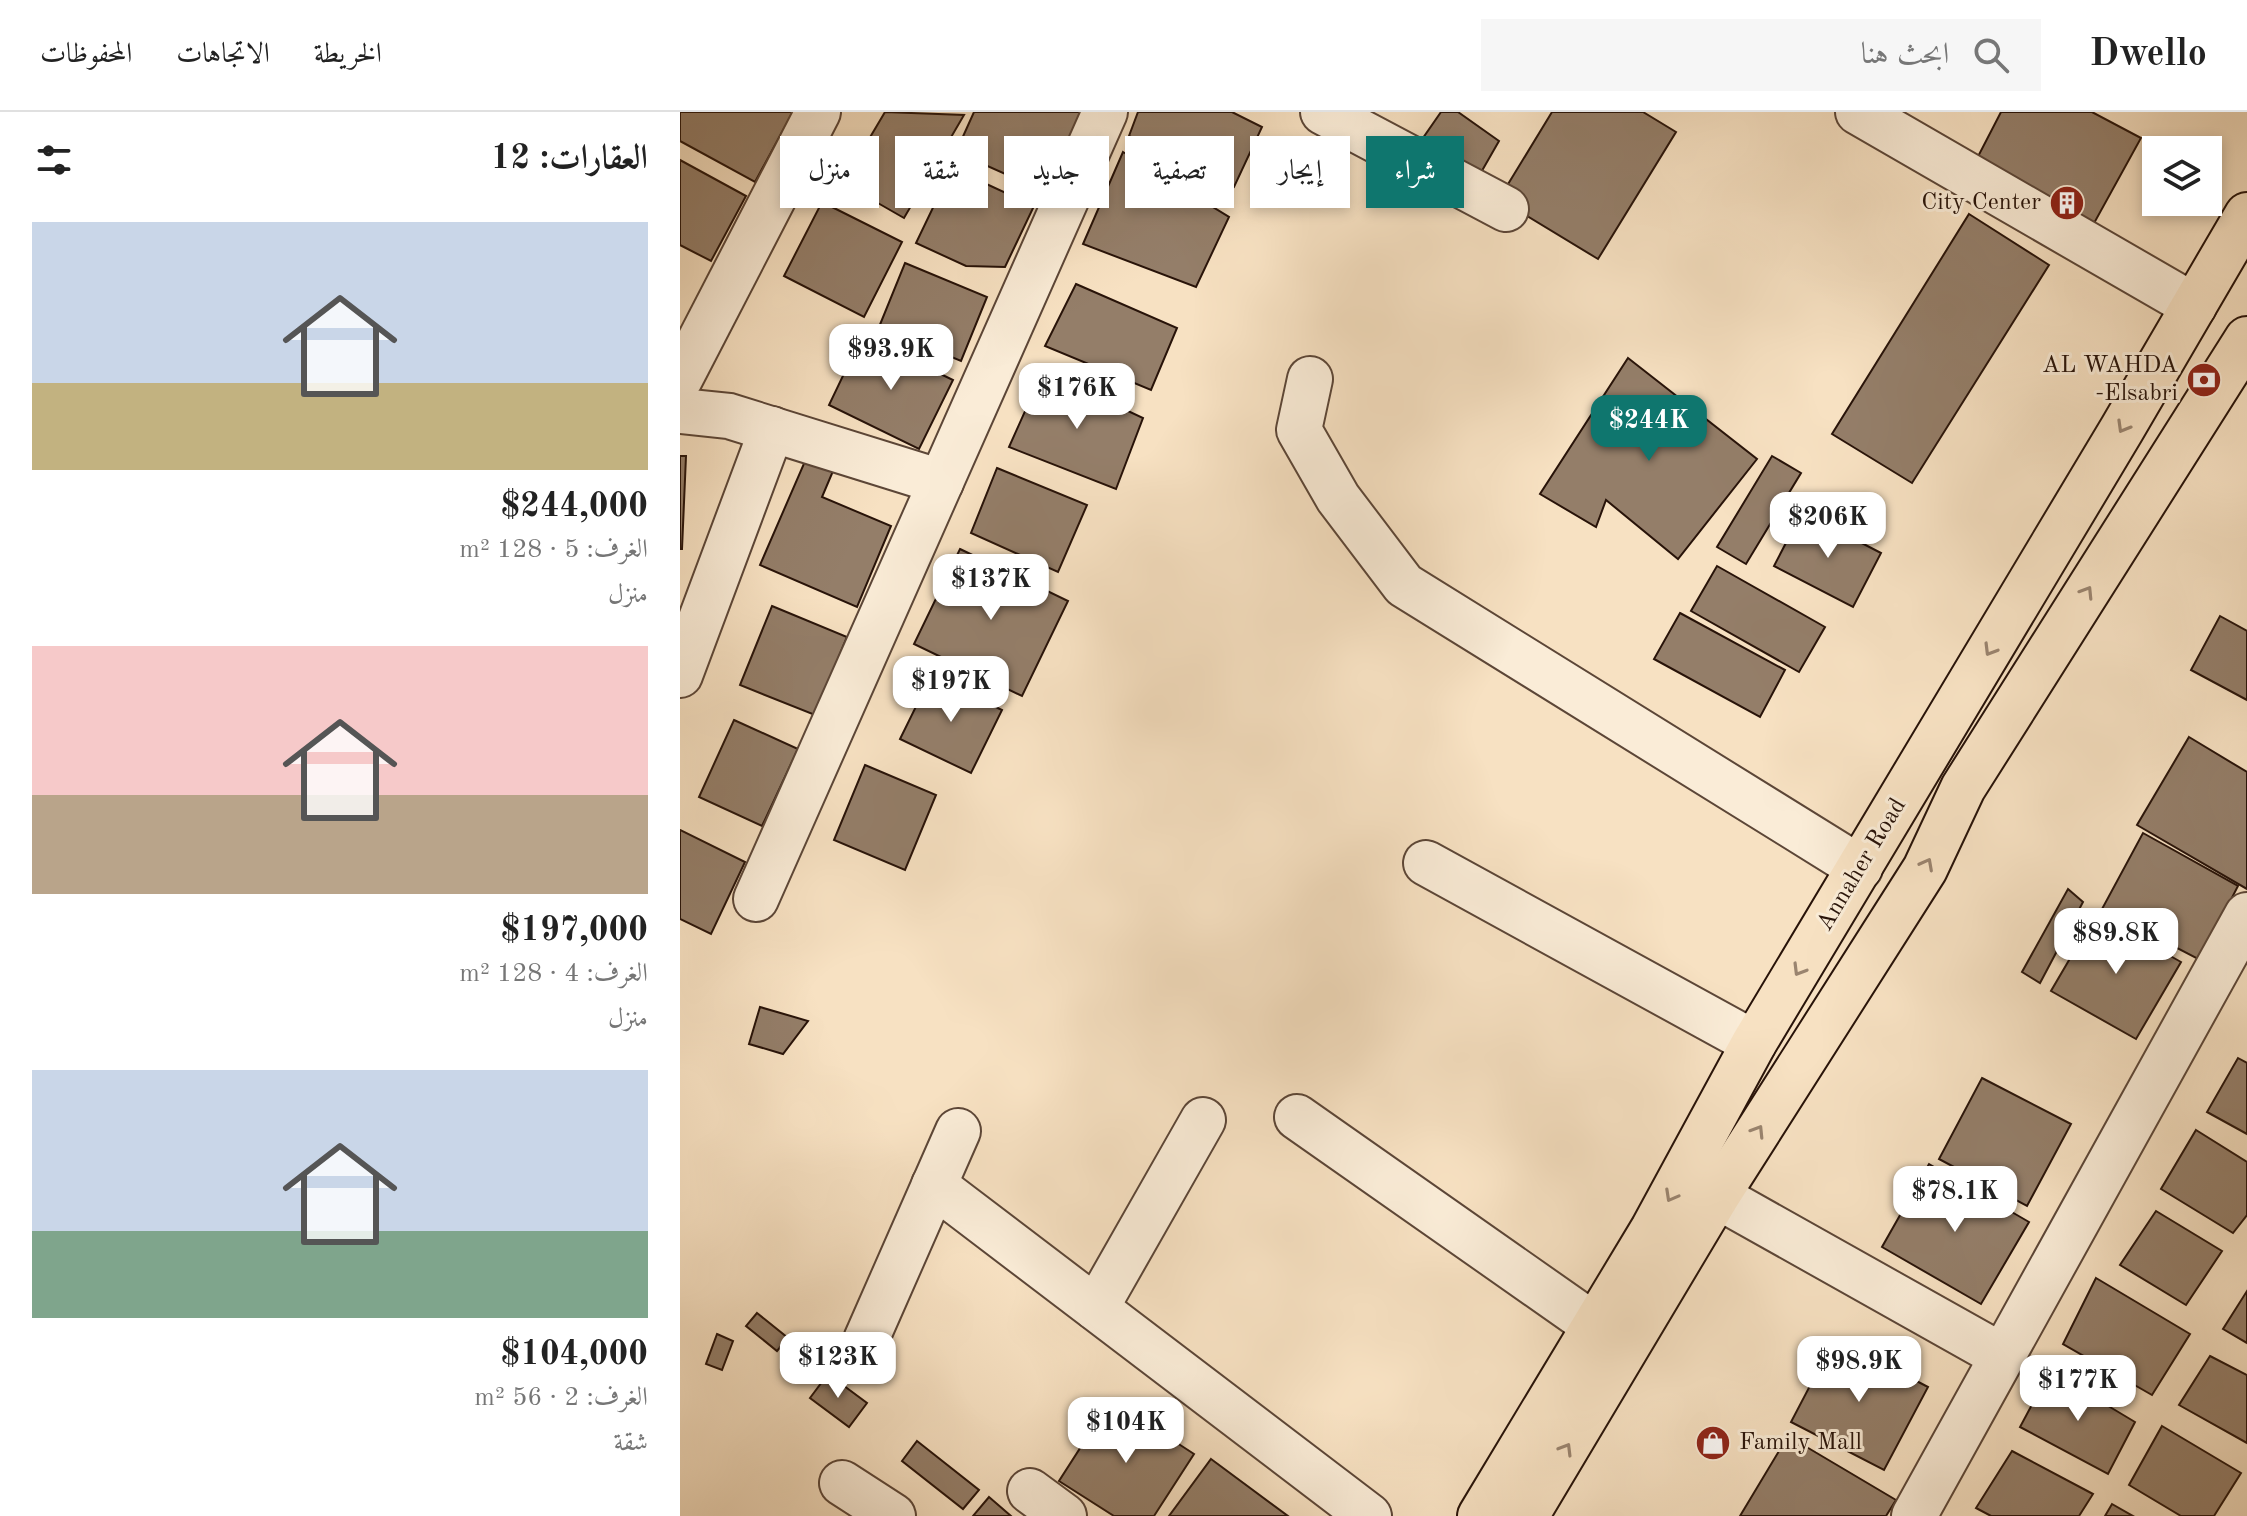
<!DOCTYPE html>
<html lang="ar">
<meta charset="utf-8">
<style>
:root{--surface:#fff;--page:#f6f6f6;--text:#222;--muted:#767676;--line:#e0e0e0;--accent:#0f766e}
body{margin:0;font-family:"Old Standard TT",Amiri,serif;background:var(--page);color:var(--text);direction:rtl;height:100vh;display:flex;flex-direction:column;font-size:30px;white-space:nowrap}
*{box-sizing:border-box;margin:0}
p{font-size:26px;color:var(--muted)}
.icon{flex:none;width:44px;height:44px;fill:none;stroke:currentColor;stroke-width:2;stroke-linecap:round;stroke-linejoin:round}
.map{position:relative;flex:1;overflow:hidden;direction:ltr}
.drawer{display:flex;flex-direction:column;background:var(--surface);width:680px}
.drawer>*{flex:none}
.guide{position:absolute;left:24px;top:24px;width:760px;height:72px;direction:rtl;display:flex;gap:16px}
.buttons{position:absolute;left:1462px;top:24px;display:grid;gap:16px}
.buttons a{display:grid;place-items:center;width:80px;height:80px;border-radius:0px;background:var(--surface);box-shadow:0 4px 12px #0003;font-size:40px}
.price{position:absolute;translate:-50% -68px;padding:0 18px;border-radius:16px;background:#fff;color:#222;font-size:26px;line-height:52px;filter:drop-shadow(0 2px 4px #0008)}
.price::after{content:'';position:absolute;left:50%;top:48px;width:24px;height:18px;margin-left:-12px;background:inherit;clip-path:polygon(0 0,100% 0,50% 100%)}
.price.on{background:var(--accent);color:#fff}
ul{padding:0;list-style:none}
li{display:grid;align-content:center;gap:16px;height:424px;padding:0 32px}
li span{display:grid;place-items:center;height:248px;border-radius:0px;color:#555}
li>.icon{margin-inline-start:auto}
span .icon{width:144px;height:144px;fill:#fffc;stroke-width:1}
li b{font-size:34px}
h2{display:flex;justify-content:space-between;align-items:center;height:96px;padding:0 32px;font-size:34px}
.tag{padding:0 28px;border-radius:0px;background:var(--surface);box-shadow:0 4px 12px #0003;font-size:28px;line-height:72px}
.tag.on{background:var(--accent);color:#fff}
header{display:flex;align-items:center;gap:48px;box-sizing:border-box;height:112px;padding:0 40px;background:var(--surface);border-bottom:2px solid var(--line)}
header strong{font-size:38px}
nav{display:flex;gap:44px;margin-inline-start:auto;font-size:28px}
.search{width:560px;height:72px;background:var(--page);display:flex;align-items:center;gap:20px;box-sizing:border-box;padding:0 28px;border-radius:0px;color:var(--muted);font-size:30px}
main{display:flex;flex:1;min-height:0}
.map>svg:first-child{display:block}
.building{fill:#947e69;stroke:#281309;stroke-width:2}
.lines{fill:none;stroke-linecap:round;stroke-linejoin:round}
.minor-casing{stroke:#5c4637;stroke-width:48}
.major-casing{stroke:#281309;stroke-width:48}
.minor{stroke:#faecd7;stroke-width:44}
.major{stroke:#f7e1c2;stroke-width:44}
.oneway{stroke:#9a846f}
.labels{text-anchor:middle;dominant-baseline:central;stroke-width:6;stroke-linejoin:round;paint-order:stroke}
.poi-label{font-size:24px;fill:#281309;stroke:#faecd7;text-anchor:end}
.street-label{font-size:24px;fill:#281309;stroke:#faecd7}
</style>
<header>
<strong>Dwello</strong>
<div class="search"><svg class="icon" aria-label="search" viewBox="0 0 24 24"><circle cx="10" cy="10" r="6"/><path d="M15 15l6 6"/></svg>ابحث هنا</div>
<nav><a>الخريطة</a><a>الاتجاهات</a><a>المحفوظات</a></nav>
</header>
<main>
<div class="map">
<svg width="1567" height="1404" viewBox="0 0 1567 1404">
<rect width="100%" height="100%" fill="#f7e1c2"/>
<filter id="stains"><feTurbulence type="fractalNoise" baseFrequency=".0025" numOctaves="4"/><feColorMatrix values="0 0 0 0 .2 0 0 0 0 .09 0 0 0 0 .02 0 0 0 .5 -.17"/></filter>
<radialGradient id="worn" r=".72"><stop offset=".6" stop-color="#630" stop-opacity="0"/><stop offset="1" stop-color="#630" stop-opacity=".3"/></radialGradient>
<g class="building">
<polygon points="0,0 113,0 75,70 0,29"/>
<polygon points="205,0 284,3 224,106 163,71"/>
<polygon points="294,0 401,0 366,80 276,40"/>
<polygon points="458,0 552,0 582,15 554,75 449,24"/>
<polygon points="761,0 778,0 819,29 795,71 734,39"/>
<polygon points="872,0 963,0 996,20 918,147 819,87"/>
<polygon points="1321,0 1412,0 1461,26 1407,124 1291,58"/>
<polygon points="443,40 549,105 516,175 403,132"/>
<polygon points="0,48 66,84 31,149 0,133"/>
<polygon points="272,56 354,94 325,155 286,154 236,131"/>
<polygon points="142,90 222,130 184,205 104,164"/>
<polygon points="1289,102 1369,153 1232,371 1152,322"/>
<polygon points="225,151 307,185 281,249 199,215"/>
<polygon points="396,172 497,216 471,278 365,234"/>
<polygon points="182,224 273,268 239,337 149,293"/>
<polygon points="948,246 1077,347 998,447 926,388 916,415 860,382"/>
<polygon points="363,259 463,306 436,377 329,335"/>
<polygon points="129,340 156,352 142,385 211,414 177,495 80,453"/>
<polygon points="0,344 6,344 2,437 0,437"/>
<polygon points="1092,344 1121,361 1066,452 1037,435"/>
<polygon points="317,356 407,393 378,460 291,421"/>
<polygon points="1122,400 1201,441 1173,495 1094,454"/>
<polygon points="280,437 388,489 342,584 234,532"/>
<polygon points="1037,454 1145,515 1119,560 1011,499"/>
<polygon points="92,494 167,525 135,603 60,573"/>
<polygon points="1000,501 1105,558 1080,605 974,547"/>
<polygon points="1540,504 1567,519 1567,588 1511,558"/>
<polygon points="251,564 322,598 291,661 220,627"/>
<polygon points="54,608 118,637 82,714 19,685"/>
<polygon points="1509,625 1567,660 1567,777 1457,713"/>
<polygon points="185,653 256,683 225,758 154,728"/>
<polygon points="0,718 65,750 31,822 0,807"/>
<polygon points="1463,721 1558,774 1520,848 1422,797"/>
<polygon points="1388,777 1403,790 1360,871 1342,860"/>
<polygon points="1416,802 1501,850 1456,927 1371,879"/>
<polygon points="80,895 128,909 103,942 69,932"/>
<polygon points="1558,946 1567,951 1567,1022 1527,1000"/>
<polygon points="1302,966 1391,1012 1347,1094 1259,1047"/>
<polygon points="1516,1018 1567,1050 1567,1103 1553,1121 1481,1077"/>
<polygon points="1249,1052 1349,1110 1301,1192 1202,1135"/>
<polygon points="1476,1099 1542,1139 1506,1193 1440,1153"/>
<polygon points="1416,1166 1510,1222 1472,1283 1383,1232"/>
<polygon points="1567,1179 1567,1231 1543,1217"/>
<polygon points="77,1201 108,1226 97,1239 66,1214"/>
<polygon points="37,1222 53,1229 42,1258 26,1252"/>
<polygon points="1155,1226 1248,1275 1204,1358 1111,1310"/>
<polygon points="1530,1244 1567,1263 1567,1331 1499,1293"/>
<polygon points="1370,1259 1455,1310 1428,1362 1340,1315"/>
<polygon points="148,1262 187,1291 169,1315 130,1286"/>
<polygon points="431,1288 514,1342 474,1404 434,1404 379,1369"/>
<polygon points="1482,1314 1561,1361 1534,1404 1501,1404 1449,1373"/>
<polygon points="1108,1324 1216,1388 1206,1404 1060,1404"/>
<polygon points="237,1329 299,1378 283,1397 222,1349"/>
<polygon points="1332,1339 1413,1382 1399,1404 1311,1404 1296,1396"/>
<polygon points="531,1347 608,1404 489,1404"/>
<polygon points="309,1385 331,1404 293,1404"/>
<polygon points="1432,1392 1453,1404 1425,1404"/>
</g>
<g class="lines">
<g class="minor-casing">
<g id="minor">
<polyline points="643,0 826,97"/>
<polyline points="1178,0 1514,194"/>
<polyline points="0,267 138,0"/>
<polyline points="630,267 619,318 658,386 724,473 1180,756"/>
<polyline points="0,299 49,304 261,370"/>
<polyline points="0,563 92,317"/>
<polyline points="746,751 1074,931"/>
<polyline points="76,787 425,0"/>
<polyline points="617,1005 915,1214"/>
<polyline points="254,1073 689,1404"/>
<polyline points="1037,1084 1322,1244"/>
<polyline points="416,1196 523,1008"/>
<polyline points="186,1228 278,1019"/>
<polyline points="162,1371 213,1404"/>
<polyline points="350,1379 384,1404"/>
<polyline points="1234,1404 1567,803"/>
</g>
</g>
<g class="major-casing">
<g id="major">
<polyline points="800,1404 973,1117 1074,931 1442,317 1567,103"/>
<polyline points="846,1404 1037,1084 1245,757 1283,676 1567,227"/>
</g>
</g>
<use href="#minor" class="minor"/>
<use href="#major" class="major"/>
</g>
<defs><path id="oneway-chevron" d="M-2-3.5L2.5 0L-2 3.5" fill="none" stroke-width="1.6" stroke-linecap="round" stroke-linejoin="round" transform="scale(2)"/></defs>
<g class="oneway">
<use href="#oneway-chevron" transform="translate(1443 315) rotate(120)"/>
<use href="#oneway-chevron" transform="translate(1407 480) rotate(-58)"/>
<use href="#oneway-chevron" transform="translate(1310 538) rotate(121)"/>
<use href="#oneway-chevron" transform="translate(1247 752) rotate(-62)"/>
<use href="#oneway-chevron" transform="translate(1119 858) rotate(121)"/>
<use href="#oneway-chevron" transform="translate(1078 1019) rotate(-58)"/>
<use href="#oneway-chevron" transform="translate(991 1084) rotate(119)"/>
<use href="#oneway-chevron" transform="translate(886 1337) rotate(-59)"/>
</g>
<defs>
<g id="building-disc" transform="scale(1.8)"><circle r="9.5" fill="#8f2418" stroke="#faecd7"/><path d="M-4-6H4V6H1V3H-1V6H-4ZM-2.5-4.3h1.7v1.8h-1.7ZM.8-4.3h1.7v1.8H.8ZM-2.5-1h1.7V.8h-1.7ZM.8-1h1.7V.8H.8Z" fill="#fff"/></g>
<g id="bank-disc" transform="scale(1.8)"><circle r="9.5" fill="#8f2418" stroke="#faecd7"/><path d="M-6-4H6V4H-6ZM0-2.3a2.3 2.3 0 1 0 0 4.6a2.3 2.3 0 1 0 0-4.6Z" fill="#fff"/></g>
<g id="shop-disc" transform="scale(1.8)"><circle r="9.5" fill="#8f2418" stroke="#faecd7"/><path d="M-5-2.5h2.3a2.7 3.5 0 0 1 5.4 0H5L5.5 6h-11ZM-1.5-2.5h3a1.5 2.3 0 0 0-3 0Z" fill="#fff"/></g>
</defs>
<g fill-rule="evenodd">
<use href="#building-disc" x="1387" y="91"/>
<use href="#bank-disc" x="1524" y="268"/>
<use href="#shop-disc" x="1033" y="1331"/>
</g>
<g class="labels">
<g class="poi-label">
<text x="1361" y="91">City Center</text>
<text x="1498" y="254">AL WAHDA<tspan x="1498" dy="28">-Elsabri</tspan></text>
<text x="1059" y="1331" text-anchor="start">Family Mall</text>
</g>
<g class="street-label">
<text transform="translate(1182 753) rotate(-59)">Annaher Road</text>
</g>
</g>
<rect width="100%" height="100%" filter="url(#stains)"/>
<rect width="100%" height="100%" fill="url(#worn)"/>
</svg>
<div class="buttons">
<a><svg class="icon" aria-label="layers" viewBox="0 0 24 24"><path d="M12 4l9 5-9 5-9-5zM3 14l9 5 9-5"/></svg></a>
</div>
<b class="price" style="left:211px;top:280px">$93.9K</b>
<b class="price" style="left:397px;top:319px">$176K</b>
<b class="price on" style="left:969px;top:351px">$244K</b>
<b class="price" style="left:1148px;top:448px">$206K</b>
<b class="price" style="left:311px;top:510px">$137K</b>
<b class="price" style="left:271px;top:612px">$197K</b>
<b class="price" style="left:1436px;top:864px">$89.8K</b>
<b class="price" style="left:1275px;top:1122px">$78.1K</b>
<b class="price" style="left:158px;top:1288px">$123K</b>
<b class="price" style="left:1179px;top:1292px">$98.9K</b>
<b class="price" style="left:1398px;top:1311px">$177K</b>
<b class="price" style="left:446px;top:1353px">$104K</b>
<div class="guide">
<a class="tag on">شراء</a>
<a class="tag">إيجار</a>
<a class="tag">تصفية</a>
<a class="tag">جديد</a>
<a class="tag">شقة</a>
<a class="tag">منزل</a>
</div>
</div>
<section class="drawer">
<h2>العقارات: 12<svg class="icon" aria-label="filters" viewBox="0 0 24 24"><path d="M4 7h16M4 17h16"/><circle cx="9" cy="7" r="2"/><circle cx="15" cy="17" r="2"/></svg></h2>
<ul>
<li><span style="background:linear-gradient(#c9d6e8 65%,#c2b280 0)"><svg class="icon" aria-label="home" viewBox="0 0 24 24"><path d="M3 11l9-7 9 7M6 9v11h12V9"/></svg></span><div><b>$244,000</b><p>الغرف: 5 · 128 m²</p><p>منزل</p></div></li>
<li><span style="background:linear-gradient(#f6c9c9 60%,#b9a48a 0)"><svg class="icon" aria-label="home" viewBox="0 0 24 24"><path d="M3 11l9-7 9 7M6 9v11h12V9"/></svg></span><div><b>$197,000</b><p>الغرف: 4 · 128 m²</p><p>منزل</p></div></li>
<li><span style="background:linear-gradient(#c9d6e8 65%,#7fa58c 0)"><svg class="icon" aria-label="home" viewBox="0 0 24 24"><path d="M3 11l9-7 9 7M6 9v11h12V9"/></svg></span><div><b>$104,000</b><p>الغرف: 2 · 56 m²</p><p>شقة</p></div></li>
</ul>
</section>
</main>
